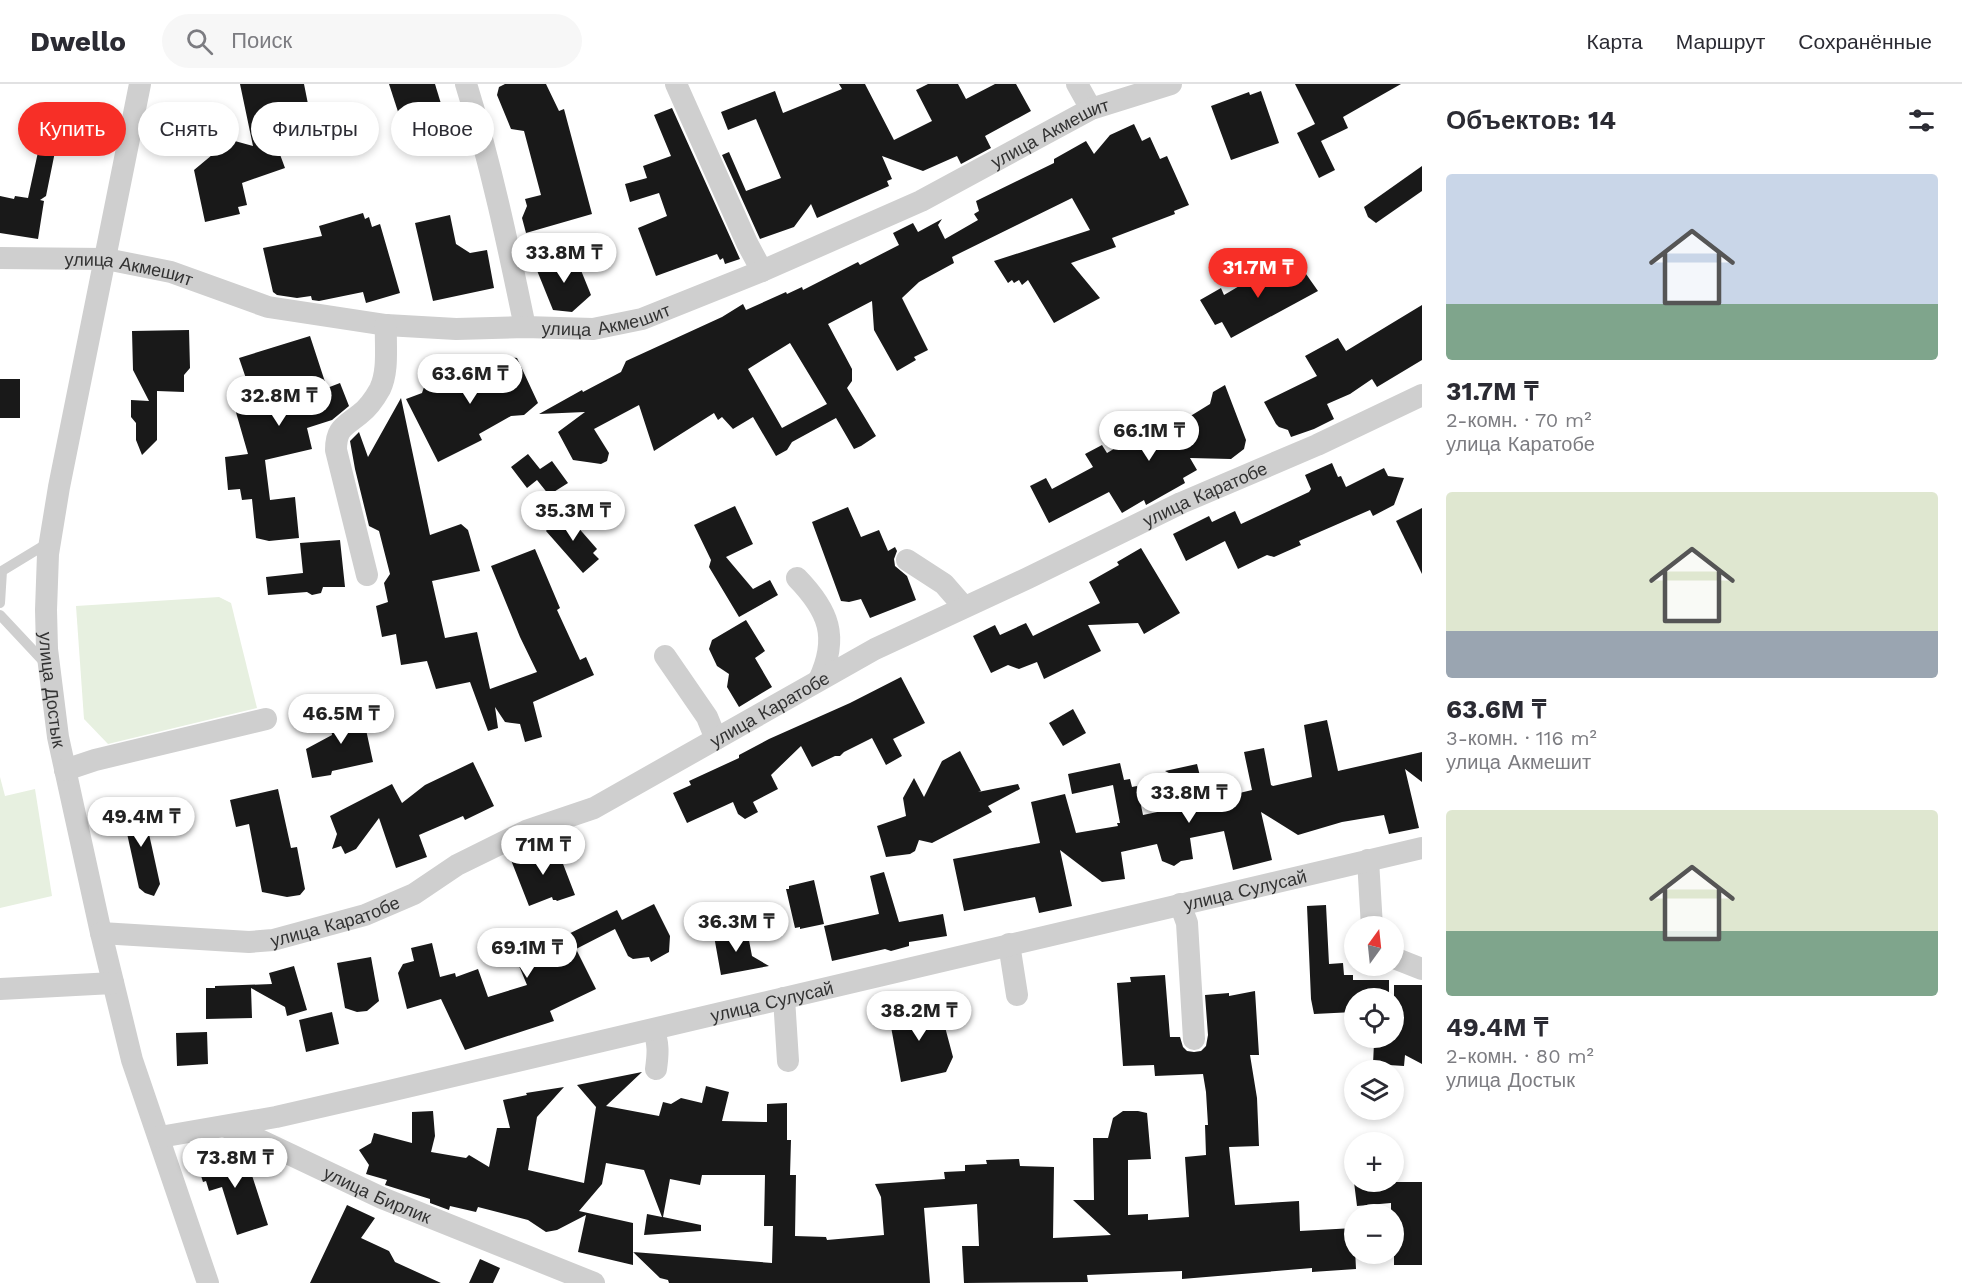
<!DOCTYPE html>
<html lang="ru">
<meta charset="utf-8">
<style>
:root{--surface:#fff;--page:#f7f7f7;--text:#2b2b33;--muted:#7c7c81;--line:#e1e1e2;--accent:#f72f27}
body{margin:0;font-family:"Work Sans",sans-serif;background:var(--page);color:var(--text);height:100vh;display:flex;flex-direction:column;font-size:22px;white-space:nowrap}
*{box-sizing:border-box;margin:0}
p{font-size:20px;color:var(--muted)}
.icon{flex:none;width:33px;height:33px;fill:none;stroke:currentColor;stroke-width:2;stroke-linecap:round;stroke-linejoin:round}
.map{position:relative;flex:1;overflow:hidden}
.drawer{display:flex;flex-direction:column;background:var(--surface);width:540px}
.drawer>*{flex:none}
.guide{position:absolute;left:18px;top:18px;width:570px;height:54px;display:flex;gap:12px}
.needle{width:39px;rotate:15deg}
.controls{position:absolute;left:1344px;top:832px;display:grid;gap:12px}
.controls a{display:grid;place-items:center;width:60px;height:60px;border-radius:50%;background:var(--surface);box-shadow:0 3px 9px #0003;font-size:30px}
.price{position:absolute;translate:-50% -51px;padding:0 14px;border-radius:21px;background:#fff;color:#222;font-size:20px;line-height:39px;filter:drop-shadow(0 2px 3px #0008)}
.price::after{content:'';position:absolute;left:50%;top:36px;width:18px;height:14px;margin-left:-9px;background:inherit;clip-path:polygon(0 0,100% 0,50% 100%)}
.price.on{background:var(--accent);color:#fff}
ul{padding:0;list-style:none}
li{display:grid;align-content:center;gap:12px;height:318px;padding:0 24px}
li span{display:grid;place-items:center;height:186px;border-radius:6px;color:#555}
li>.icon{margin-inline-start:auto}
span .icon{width:108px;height:108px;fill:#fffc;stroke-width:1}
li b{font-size:26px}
h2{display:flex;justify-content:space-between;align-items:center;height:72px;padding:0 24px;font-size:26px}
.pill{padding:0 21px;border-radius:27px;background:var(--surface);box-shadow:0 3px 9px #0003;font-size:21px;line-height:54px}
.pill.on{background:var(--accent);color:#fff}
header{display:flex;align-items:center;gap:36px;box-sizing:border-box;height:84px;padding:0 30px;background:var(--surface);border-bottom:2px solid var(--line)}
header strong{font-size:28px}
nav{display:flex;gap:33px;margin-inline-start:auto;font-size:21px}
.search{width:420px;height:54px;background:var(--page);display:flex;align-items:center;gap:15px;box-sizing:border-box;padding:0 21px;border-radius:33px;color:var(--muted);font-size:22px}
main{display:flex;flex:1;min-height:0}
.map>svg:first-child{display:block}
.green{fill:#e7f0e0}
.building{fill:#191919;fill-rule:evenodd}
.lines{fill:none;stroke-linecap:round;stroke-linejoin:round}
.lane{stroke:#cfcfcf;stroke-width:10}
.street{stroke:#cfcfcf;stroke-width:22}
.labels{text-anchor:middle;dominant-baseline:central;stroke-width:6;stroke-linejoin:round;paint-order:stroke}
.street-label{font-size:18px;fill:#323232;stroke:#fff}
</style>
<header>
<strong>Dwello</strong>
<div class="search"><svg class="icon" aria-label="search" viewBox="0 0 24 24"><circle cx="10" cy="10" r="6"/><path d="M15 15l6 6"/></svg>Поиск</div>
<nav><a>Карта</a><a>Маршрут</a><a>Сохранённые</a></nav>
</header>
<main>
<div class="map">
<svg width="1422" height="1199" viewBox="0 0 1422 1199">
<rect width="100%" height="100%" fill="#fff"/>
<g class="green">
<polygon points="219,513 231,519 257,624 108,660 84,635 76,522"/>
<polygon points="0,693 5,712 35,705 52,812 0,824"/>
</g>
<g class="building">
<polygon points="240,0 304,0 311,35 295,52 271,46 285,84 242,99 247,121 238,123 240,130 205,138 194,86 212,71 157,55 162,37 253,62"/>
<polygon points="389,0 435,0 442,23 401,37"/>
<polygon points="505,0 546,0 559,27 564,25 592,130 526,149 522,134 527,122 525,115 541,111 524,47 511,45 497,11 499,3"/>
<polygon points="839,0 865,0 894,56 932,37 916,6 928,0 958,0 966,15 995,0 1016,0 1031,27 985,52 991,64 961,80 957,72 923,87 882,72 892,95 887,97 889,102 817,134 811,120 794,143 760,155 722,71 729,68 746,107 781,94 756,35 728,46 721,28 775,7 783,29 842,5"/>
<polygon points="1295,0 1401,0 1343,33 1348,44 1321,57 1335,86 1319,94 1297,49 1315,40"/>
<polygon points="1261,7 1279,59 1231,76 1211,22 1249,8 1250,11"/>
<polygon points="672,24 740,175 725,180 723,174 720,176 717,170 656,192 638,144 667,132 659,109 630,118 625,100 647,94 643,82 671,72 654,31"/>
<path d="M1134,40l8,17 8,-4 10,22 7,-3 22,49 -15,6 1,3 -63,24 4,9 -45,16 29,35 -46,25 -26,-43 -6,5 -3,-5 -5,3 -2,-3 -4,3 -14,-22 96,-31 -18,-32 -120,59 2,6 -35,19 -17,16 26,52 -14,7 2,3 -19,11 -23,-41 -2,-29 -44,23 24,45v12l-5,7 29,48 -15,10 -7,3 -18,-31 -44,24 -5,8 -11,6 -23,-39 -20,12 -11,-12 -4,3 -4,-7 -60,38 -15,-46 -45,24 15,24 -2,8 -6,3 -28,-4 -15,-28 27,-20 -46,2 43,-24 1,2 38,-20 5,-11 96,-44 21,-13 3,6 40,-18 1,2 15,-7 1,3 55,-28 2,3 39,-20 -6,-12 20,-10 5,9 24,-13 -4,6 7,14 33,-19 -4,-6 5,-3 -3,-10 78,-38v-4l32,-18 8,13 16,-19zM790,259l37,61 -45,24 -34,-59z"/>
<polygon points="43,45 59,48 46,112 40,116 44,117 38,155 0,149 0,112 14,115 15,112 28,114"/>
<polygon points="1422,82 1422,107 1376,139 1368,133 1364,123"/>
<polygon points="363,129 365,135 369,133 372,143 380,140 400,209 366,219 363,208 319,217 312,216 311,212 297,214 277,211 273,208 263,164 322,152 319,142"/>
<polygon points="450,131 456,160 470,169 487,166 494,204 433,217 415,139"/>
<polygon points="574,169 591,211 572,228 553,226 536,184"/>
<polygon points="1294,178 1296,181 1299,180 1318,207 1231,254 1222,238 1215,241 1200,216 1221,204 1224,211 1263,188 1268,196"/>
<polygon points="1422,221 1422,276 1377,303 1372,295 1350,310 1327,320 1334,335 1314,345 1291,353 1288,346 1279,343 1276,340 1264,318 1317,292 1305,272 1338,254 1346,267"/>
<polygon points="189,246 190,284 184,291 184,308 157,307 157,356 142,371 136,356 136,339 131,333 131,316 149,317 133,286 132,247"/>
<polygon points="310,252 327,304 340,299 349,322 332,336 307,344 312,365 265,376 270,416 295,413 299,454 269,457 256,454 252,415 242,416 240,405 228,406 225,373 248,370 233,318 252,312 239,274"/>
<polygon points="510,273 517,274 538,319 524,331 511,332 479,350 482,356 438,378 406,315 422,309 426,297 458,285 458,287 466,284 468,289"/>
<rect x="0" y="295" width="20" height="39"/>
<polygon points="1225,301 1246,356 1244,365 1231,375 1190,374 1197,386 1183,394 1185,399 1146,421 1144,416 1122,429 1109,408 1049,439 1030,402 1046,394 1052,405 1093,383 1085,370 1102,361 1107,369 1132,354 1134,357 1168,338 1171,344 1210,320 1213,308"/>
<polygon points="401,314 430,451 461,440 468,446 480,487 432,497 445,554 477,548 490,605 537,588 520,553 491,482 535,465 560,524 557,526 580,576 586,573 594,591 533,618 542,653 525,658 520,640 505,638 495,623 498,644 488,647 470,598 436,605 427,577 401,581 396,550 382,553 376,522 388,518 384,499 390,490 379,447 369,442 355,385 350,357 359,348 368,373"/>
<polygon points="528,370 540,385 552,377 568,399 549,411 537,396 527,404 511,383"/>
<polygon points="1332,379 1338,393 1341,392 1346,403 1384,384 1388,392 1404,394 1394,421 1373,432 1370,426 1299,457 1301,461 1274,473 1267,471 1238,485 1225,457 1186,477 1173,450 1209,432 1212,438 1235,427 1241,440 1309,408 1311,405 1305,391"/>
<polygon points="735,422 753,460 726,473 753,505 770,496 778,511 739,533 709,483 711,476 694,441"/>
<polygon points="848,423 861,453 879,446 888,467 895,463 897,467 894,475 895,482 907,492 916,516 870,534 861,515 849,518 841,517 812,438"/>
<polygon points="1422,424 1422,490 1396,437"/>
<polygon points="562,425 597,465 593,469 599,475 583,489 546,447"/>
<polygon points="340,456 345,503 323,503 321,509 312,511 307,508 268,511 266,493 303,489 300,459"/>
<polygon points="1141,464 1180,529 1144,550 1138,539 1088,541 1101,567 1044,595 1037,578 1019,585 1008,581 991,589 973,552 995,541 1000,551 1026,539 1033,552 1100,519 1089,498 1119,481 1117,478"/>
<polygon points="746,536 765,567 755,574 772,603 739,623 727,603 729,590 717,582 709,565 712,556"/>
<polygon points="901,593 925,639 893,655 902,672 886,681 872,654 844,668 840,672 835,672 812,683 801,662 771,691 778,705 753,718 758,728 745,735 738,730 733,718 687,739 673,709 691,701 689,697 739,674 739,671 769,655 850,619"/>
<polygon points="343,625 362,627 373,678 332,687 331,691 312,694 306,665 332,651 330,635"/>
<polygon points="1073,625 1086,649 1063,662 1049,639"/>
<polygon points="1327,636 1338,687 1422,668 1422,698 1405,685 1419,744 1389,750 1384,731 1342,738 1298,751 1261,728 1272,776 1233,786 1224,747 1190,754 1193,775 1181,777 1174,782 1162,777 1157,760 1121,768 1125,795 1102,798 1060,766 1072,822 1039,829 1035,813 964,827 953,775 1040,759 1031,718 1065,710 1076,749 1118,742 1117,739 1120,739 1113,701 1072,710 1068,690 1120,679 1124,696 1130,695 1132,703 1137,702 1143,731 1181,723 1252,706 1244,668 1264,664 1271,701 1273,702 1312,693 1304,641"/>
<polygon points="960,667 981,707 978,708 1018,700 1020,705 988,722 992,728 932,759 919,756 915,767 910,770 886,773 877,742 906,732 903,714 914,694 924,713 942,677"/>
<polygon points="473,678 494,722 465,736 463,732 419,751 427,773 396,784 379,734 356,765 345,770 341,762 332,765 337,750 330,732 392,700 402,719 425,701"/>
<polygon points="1197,680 1200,692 1194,702 1165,687"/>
<polygon points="278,705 291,764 297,763 305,805 300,811 287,813 262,808 249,740 236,743 230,716"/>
<polygon points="142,718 160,800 154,812 145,809 139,804 121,722"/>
<polygon points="555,759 575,811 557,817 556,816 553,816 552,813 529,822 511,776"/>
<polygon points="884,788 899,838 943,830 947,852 909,858 909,862 891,867 885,865 832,877 824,842 879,830 870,792"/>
<polygon points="814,796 824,840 800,845 800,843 795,844 786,805 789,805 789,802"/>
<polygon points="654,820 670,852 669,868 651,878 649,873 633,875 628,872 615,845 576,865 596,905 550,927 554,937 465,966 441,915 407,925 398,889 403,880 414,877 411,864 432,859 440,893 455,889 456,893 478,885 488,913 527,901 517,877 534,870 534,867 617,826 622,836"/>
<polygon points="1326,821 1329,880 1343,879 1344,891 1353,891 1353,896 1389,896 1389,915 1354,915 1354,928 1314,930 1311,915 1307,822"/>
<polygon points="747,846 752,872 769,882 721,891 714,852"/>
<polygon points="371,873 379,917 367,927 357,928 345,924 337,879"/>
<polygon points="294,882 307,926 287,932 285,923 251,904 252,934 206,935 206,904 215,904 215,902 272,900 269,889"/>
<polygon points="1165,891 1170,953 1180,953 1183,963 1187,967 1194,968 1201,967 1206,962 1208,951 1205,911 1229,909 1229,912 1255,907 1259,971 1250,971 1257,1014 1259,1062 1229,1063 1235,1121 1299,1117 1300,1147 1354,1144 1356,1185 1312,1188 1312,1184 1182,1195 1182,1187 1087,1191 1088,1198 964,1199 962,1162 979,1162 977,1120 924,1124 930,1199 669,1199 668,1196 660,1194 633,1168 772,1179 773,1142 764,1142 765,1091 702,1091 700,1101 670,1095 663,1133 701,1141 701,1147 644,1151 647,1130 662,1133 644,1086 606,1079 602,1100 579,1127 633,1139 633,1181 578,1168 586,1131 557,1146 546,1148 528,1136 478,1123 476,1128 450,1122 449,1126 430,1119 430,1115 385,1101 387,1096 366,1090 369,1081 359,1066 371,1059 374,1049 412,1059 412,1028 433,1027 435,1052 431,1068 466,1074 469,1071 489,1083 497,1044 510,1044 503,1016 527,1011 526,1009 564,1003 537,1033 528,1086 584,1099 596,1023 577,1001 642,988 606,1022 659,1032 663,1018 671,1020 681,1014 702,1019 706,1002 729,1008 722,1037 767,1038 767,1020 787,1019 787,1056 791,1056 790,1091 796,1091 795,1152 826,1153 827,1156 884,1151 881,1113 875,1100 945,1095 944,1088 965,1087 965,1081 987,1080 986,1076 1019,1075 1020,1082 1054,1083 1053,1154 1111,1151 1073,1116 1094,1116 1093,1054 1108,1054 1113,1034 1123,1027 1138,1027 1147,1029 1151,1075 1128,1076 1128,1131 1148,1130 1148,1136 1189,1133 1185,1073 1206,1071 1205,1041 1208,1041 1206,1008 1203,990 1155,992 1154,981 1123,982 1117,899 1131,898 1130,893"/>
<polygon points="1394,901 1422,901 1422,980 1405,971 1404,982 1373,980 1374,959 1381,954 1394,954"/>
<polygon points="930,916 938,945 945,943 953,973 946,988 901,998 888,926"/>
<polygon points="332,928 339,960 306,968 299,936"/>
<polygon points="207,948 208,980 177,982 176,949"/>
<polygon points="222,1067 241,1073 248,1079 268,1141 237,1151 222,1103 209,1107 206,1097 203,1098 196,1076"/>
<polygon points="1354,1098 1422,1098 1422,1181 1394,1181 1394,1131 1391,1131 1391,1119 1357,1122"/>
<polygon points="347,1121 375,1134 361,1154 389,1167 395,1178 441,1199 310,1199"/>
<polygon points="480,1175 500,1184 493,1199 469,1199"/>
</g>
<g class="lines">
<g class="lane">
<polyline points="0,519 2,487 48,459"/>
<polyline points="0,531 45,579"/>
</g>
<g class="street">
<path id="s1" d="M140,0l-81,403 -11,67 -2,56 1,39 11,88 43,196 31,127 76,223"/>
<path d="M466,0c25,80 42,161 59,243"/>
<polyline points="676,0 747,159 762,187"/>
<polyline points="1077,0 1091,25"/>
<path id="s2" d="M0,174l106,1 65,13 97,35 118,18 70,4 69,-2 68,2 49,-10 120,-48 159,-70 170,-92 80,-25"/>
<polyline points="907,476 944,500 964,523"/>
<path d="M367,491l-31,-125c0,-22 8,-23 24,-36 8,-6 15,-16 20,-25 9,-19 5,-44 6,-64"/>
<path d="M797,494c32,33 42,59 22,102"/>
<polyline points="665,572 707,633 716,655"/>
<polyline points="65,686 95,676 266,635"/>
<polyline points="1368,776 1372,843"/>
<polyline points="1180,820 1187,839 1194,955"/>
<path id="s3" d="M101,849l148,9 24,-2 92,-25 49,-21 43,-29 69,-34 68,-23 281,-159 153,-71 153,-75 136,-58 105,-50"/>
<polyline points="1009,860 1017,911"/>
<polyline points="1394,874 1422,885"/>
<polyline points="0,905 113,899"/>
<polyline points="784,914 788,977"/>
<path d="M653,946c6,12 5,25 3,39"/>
<path id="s4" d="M226,1043l25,9 131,62 212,85"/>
<path id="s5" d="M160,1053l116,-20 105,-24 1041,-245"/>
</g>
</g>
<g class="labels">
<g class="street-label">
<text stroke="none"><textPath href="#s2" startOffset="1101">улица Акмешит</textPath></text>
<text stroke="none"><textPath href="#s2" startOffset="130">улица Акмешит</textPath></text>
<text stroke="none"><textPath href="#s2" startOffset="616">улица Акмешит</textPath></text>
<text stroke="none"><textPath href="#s3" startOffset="1209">улица Каратобе</textPath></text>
<text stroke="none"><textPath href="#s1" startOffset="615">улица Достык</textPath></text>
<text stroke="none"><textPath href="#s3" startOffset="723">улица Каратобе</textPath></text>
<text stroke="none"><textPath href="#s5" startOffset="1113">улица Сулусай</textPath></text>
<text stroke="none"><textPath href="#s3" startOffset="237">улица Каратобе</textPath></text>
<text stroke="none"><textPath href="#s5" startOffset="627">улица Сулусай</textPath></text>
<text stroke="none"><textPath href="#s4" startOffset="166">улица Бирлик</textPath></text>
</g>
</g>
</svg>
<div class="controls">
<a><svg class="needle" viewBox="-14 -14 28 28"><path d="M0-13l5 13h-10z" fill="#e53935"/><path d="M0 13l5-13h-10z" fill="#7c7c81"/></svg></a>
<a><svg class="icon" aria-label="locate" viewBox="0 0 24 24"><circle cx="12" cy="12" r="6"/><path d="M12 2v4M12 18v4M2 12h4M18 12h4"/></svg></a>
<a><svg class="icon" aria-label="layers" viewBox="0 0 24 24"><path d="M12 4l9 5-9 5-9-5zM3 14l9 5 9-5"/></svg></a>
<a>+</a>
<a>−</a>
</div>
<b class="price" style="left:564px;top:200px">33.8M ₸</b>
<b class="price on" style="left:1258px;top:215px">31.7M ₸</b>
<b class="price" style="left:470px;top:321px">63.6M ₸</b>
<b class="price" style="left:279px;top:343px">32.8M ₸</b>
<b class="price" style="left:1149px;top:378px">66.1M ₸</b>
<b class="price" style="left:573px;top:458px">35.3M ₸</b>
<b class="price" style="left:341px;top:661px">46.5M ₸</b>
<b class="price" style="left:1189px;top:740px">33.8M ₸</b>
<b class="price" style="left:141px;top:764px">49.4M ₸</b>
<b class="price" style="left:543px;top:792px">71M ₸</b>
<b class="price" style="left:736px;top:869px">36.3M ₸</b>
<b class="price" style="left:527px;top:895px">69.1M ₸</b>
<b class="price" style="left:919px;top:958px">38.2M ₸</b>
<b class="price" style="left:235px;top:1105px">73.8M ₸</b>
<div class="guide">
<a class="pill on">Купить</a>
<a class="pill">Снять</a>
<a class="pill">Фильтры</a>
<a class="pill">Новое</a>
</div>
</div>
<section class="drawer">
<h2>Объектов: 14<svg class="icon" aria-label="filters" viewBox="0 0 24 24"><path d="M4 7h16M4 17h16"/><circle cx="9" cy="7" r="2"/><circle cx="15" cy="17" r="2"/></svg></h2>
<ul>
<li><span style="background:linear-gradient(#c9d6e8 70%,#7fa58c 0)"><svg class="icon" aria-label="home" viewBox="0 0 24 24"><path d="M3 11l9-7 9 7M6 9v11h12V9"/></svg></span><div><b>31.7M ₸</b><p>2-комн. · 70 m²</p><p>улица Каратобе</p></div></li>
<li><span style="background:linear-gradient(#dfe7d0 75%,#9aa5b1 0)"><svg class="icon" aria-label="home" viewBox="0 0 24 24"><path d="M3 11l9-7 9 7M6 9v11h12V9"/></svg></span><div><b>63.6M ₸</b><p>3-комн. · 116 m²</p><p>улица Акмешит</p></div></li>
<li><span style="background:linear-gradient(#dfe7d0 65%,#7fa58c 0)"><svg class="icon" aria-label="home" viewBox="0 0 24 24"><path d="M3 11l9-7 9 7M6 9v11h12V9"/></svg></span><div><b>49.4M ₸</b><p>2-комн. · 80 m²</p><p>улица Достык</p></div></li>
</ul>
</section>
</main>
